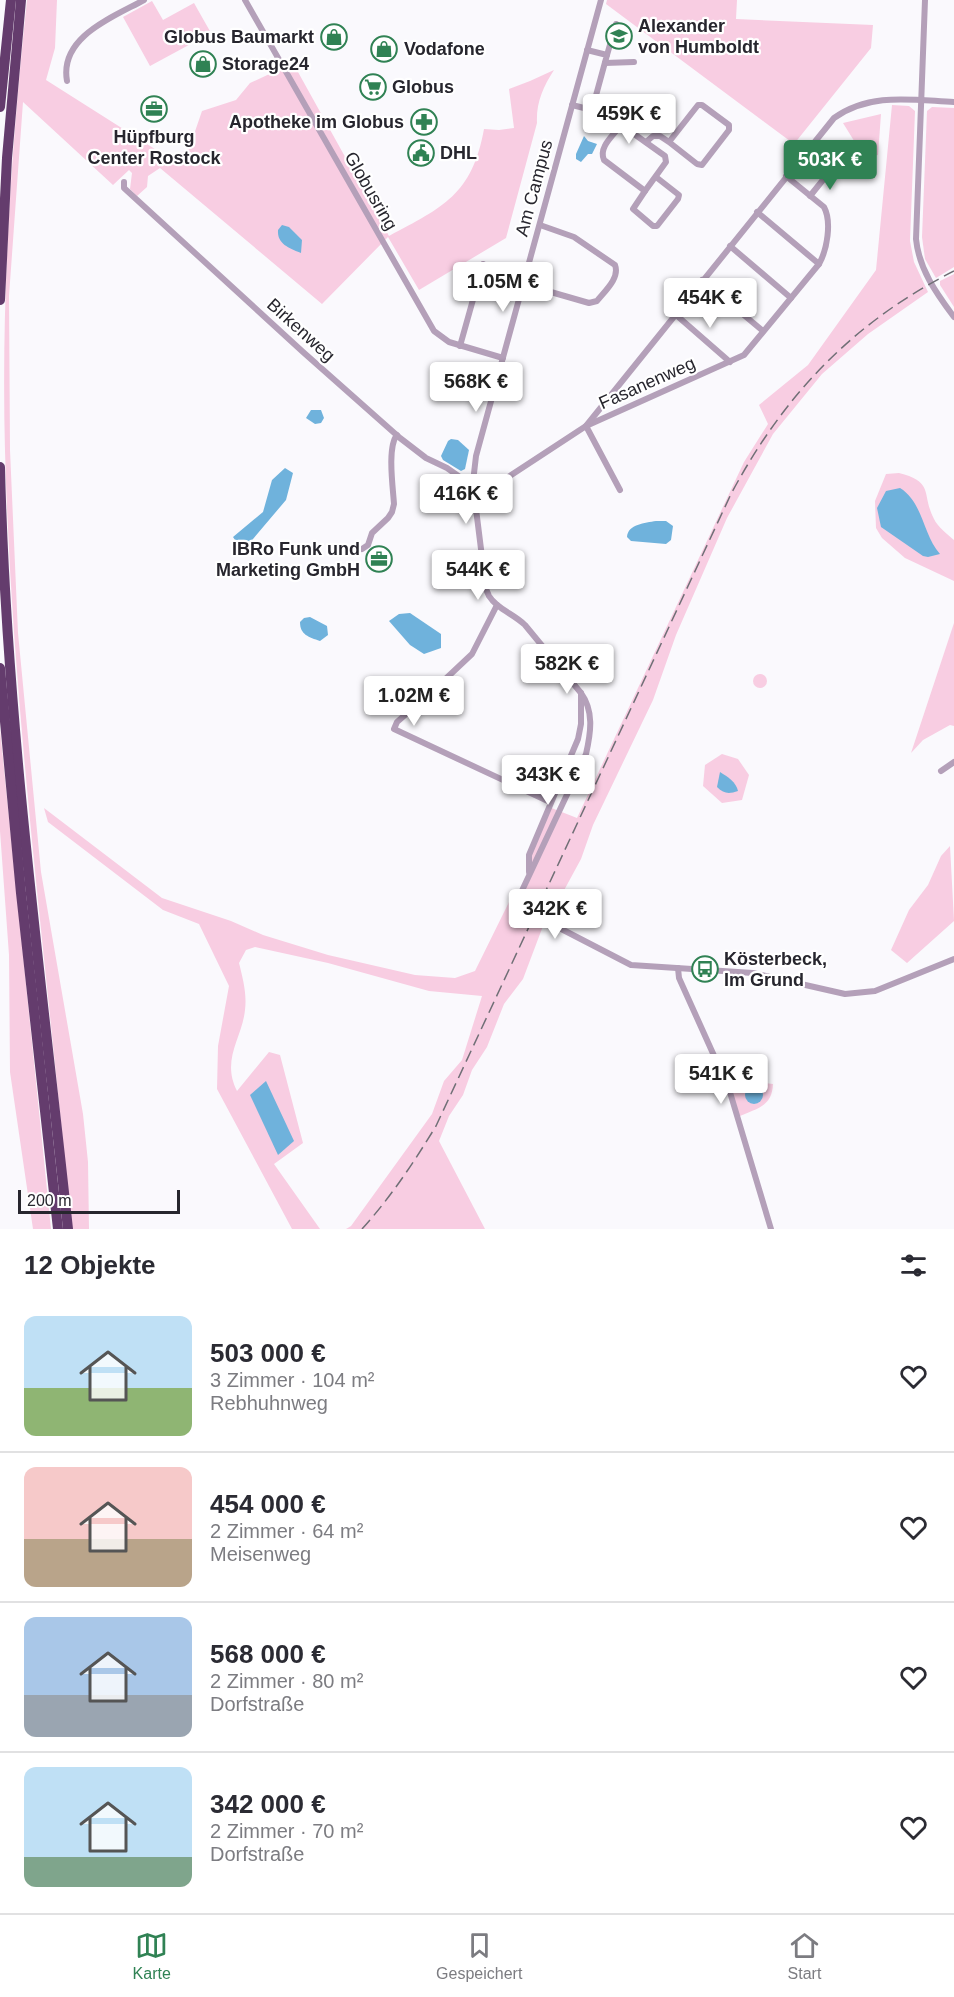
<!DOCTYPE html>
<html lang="de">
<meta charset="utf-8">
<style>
:root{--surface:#fff;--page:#f7f7f7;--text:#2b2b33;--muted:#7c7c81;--line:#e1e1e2;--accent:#308254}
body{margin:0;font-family:Helvetica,sans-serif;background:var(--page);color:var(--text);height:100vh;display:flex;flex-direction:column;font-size:22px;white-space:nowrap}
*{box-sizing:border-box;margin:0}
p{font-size:20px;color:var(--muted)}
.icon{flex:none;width:33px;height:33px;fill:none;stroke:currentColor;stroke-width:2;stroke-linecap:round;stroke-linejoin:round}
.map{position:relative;height:1229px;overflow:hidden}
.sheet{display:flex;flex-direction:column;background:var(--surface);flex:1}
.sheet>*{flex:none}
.scale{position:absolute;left:18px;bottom:15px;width:162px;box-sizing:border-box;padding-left:6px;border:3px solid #27262e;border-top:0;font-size:16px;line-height:21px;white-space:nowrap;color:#27262e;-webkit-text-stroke:4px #fff;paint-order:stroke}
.price{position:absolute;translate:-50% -51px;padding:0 14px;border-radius:6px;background:#fff;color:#222;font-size:20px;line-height:39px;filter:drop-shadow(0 2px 3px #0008)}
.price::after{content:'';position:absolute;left:50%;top:36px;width:18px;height:14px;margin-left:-9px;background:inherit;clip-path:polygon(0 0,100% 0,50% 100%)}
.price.selected{background:var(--accent);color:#fff}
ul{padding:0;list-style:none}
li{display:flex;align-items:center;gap:18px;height:150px;padding:0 24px}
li+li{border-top:2px solid var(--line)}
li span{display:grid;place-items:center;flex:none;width:168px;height:120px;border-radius:12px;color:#555}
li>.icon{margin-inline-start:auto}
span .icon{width:72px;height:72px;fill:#fffc;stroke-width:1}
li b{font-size:26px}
h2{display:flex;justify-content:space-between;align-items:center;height:72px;padding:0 24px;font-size:26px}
.dock{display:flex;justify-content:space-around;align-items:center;height:84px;border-top:2px solid var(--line);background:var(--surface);font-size:16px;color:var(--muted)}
.dock a{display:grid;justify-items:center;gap:3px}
.dock .selected{color:var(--accent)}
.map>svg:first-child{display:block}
.green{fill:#f8cde2}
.water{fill:#6fb2dc}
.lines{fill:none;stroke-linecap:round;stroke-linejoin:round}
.minor{stroke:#b4a0b9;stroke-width:6}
.motorway{stroke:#643c6d;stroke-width:10}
.rail{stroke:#706f76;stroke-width:1.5;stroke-dasharray:12 6;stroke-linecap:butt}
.minor-bridge{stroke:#b4a0b9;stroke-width:6}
.labels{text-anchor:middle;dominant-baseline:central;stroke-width:4.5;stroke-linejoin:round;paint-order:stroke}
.poi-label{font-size:18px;font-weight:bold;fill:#27262e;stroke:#fff;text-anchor:start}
.street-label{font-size:18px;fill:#27262e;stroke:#fff}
</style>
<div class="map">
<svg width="954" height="1229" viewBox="0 0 954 1229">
<rect width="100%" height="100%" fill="#faf9fd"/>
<g class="green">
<path d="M27,0h30l-2,48 -9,32 123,78 20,-9 13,-38 34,-11 14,-17 43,-20 96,173c54,-29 83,-41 95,-107l15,1 15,-2 -5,-39 21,-8 24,-11c-11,17 -18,33 -17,53l-31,115 -87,52 -31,-53 -66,67 -162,-136 -12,8 -1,11 -10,9 -7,-7 2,-16 -3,-3 -16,15 -90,-83 -14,194 1,154 8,183 23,239 42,242 5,48 1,67h-18c-23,-259 -59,-517 -66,-778 -4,-151 6,-301 22,-451z"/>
<polygon points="607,0 737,0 736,19 873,25 871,48 794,144 606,4"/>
<polygon points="152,1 163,20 194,3 211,33 150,66 123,17"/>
<path d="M892,105l17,1 6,5 -5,130 4,21 14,30 -60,42 -46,40 -49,60 -46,84 -51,117 -23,65 -60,125 -12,34 -32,59 -6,-1 -3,5 3,4 -20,53 -19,25 -17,43 -15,23 -9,25 -14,21 -10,25 46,88h-139l5,-3 81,-112 12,-33 18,-21 20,-64 -53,-5 -101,-28 -73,-16 -9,3 -7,13c4,16 8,31 6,47 -3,29 -24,49 -8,81l32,-39 11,3 23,88 -29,21 46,65h-28l-75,-140 1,-43 11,-60 -30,-62 -36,-14 -115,-88 -4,-14 118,90 69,23 32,14 65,20 87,20 40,3 20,-7 37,-75 10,2 12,-32 -5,-4 20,-55 28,11 167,-356 24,-38 -9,-19 49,-40 68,-95z"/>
<polygon points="932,107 954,108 954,267 936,278 925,259 922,237 927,111"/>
<polygon points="881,114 878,155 860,159 856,144 843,123"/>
<polygon points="954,274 954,307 940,285 940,281"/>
<path d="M899,473c36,9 22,21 35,46 3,7 14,16 20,21v41l-49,-23 -23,-20 -6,-10 -1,-27 11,-27z"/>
<polygon points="954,623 954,726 950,725 923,740 911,753"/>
<circle cx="760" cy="681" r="7"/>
<polygon points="0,729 51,1229 33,1229 10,1072 9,955 0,831"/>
<polygon points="722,754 738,759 749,775 742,800 722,803 703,786 705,765"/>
<polygon points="950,846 954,921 907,963 891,950 909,910 928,885 941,856"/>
<path d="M755,1082l18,2c-1,23 -16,24 -35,33l-8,-28z"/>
</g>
<g class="water">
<polygon points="584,136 588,141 597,144 592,154 588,154 581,162 576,159 576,154"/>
<path d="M282,225l7,2 13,13 -1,13c-12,-5 -24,-9 -23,-23z"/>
<polygon points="311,410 321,410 324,418 321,423 315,424 306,418"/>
<polygon points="451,439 458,440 469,450 465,469 461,471 443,460 441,456 448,441"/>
<polygon points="285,468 293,473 286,500 247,546 239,546 233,537 263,512 272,480"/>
<path d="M900,488c23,14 23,47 40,66l-12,3 -5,-1 -42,-29 -4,-19 9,-17z"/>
<path d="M656,521h10l7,5 -2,14 -5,4 -35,-3 -4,-4c1,-13 18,-14 29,-16z"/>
<polygon points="410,613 441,634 441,648 424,654 410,645 389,621 399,614"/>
<path d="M310,617l17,9 1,9 -8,6c-11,-4 -20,-6 -20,-19l4,-4z"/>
<path d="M720,772c8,5 16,10 18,19 -9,3 -14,3 -21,-4z"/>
<polygon points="266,1081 294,1141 278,1155 250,1095"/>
<circle cx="754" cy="1095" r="9"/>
</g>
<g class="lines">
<g class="minor">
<polyline points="245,0 434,331 449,342 503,358"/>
<path d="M925,0l-9,239c3,30 20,54 38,78"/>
<path d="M587,50l20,5 -15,55 14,4 59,42 1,6 -21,29 -41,-31c-6,-13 10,-25 17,-35"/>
<polyline points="607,55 616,24"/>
<polyline points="605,63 634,62"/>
<path d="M67,81c-8,-44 46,-64 77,-81"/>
<polyline points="572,105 592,110"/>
<polyline points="646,142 653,136 660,136 669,142 698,105 702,105 729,125 729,130 702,165 697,164 669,142"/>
<polyline points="124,182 124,188 303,352 400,438 426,458 447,468 467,482 473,482"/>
<polyline points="645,191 633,209 653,226 657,226 678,199 679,195 656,177"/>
<polyline points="810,196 831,170"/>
<polyline points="757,212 819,264"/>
<polyline points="730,246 791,298"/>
<polyline points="702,280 763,331"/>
<path d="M523,284l66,19 8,-2c8,-10 23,-23 18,-36l-41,-28 -34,-12"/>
<polyline points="675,314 730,362"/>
<polyline points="460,346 483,264"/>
<path d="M620,490l-34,-64 158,-71 75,-91c8,-14 13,-42 5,-57l-38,-31"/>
<path d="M474,493l16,-4 96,-63 248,-308c36,-26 78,-18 120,-16"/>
<path d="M362,549l6,-4 4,-12 16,-15 4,-6 2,-8c-1,-16 -7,-57 3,-69"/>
<polyline points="497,605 472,654 438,686 397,722 394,729 550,802"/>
<polyline points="941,771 954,762"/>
<polyline points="529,872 529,855 578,739 581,724 581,693"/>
<path d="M528,912l-8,-5 -1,-10 67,-143c5,-22 8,-43 -5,-61l-56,-68c-11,-11 -28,-16 -36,-29l-3,-7 -12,-96 -1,-11 3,-26 125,-456"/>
<polyline points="542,919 631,965 753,973 845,994 875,991 954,959"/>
<polyline points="678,968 679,978 729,1089 771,1229"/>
</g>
<g class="motorway">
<polyline points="0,107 11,0"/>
<polyline points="0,300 7,158 21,0"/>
<path d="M0,467c6,254 41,510 68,762"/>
<polyline points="0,668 21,893 58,1229"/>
</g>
<path class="rail" d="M362,1229c29,-32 52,-67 74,-103l295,-632c53,-99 122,-172 223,-223"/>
<polyline class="minor-bridge" points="528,912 542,919"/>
</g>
<defs>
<g id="school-ring" transform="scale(1.35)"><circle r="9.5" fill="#fff" stroke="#308254" stroke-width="1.5"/><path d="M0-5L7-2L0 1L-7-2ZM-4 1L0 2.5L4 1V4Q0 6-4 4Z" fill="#308254"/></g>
<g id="shop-ring" transform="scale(1.35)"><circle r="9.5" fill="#fff" stroke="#308254" stroke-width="1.5"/><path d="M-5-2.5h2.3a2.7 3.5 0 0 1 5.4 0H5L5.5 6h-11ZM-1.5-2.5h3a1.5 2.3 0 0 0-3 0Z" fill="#308254"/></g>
<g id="supermarket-ring" transform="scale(1.35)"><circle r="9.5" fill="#fff" stroke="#308254" stroke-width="1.5"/><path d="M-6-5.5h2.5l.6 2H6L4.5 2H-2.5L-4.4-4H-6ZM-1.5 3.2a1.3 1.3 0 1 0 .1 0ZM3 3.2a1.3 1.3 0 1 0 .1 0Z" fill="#308254"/></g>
<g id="office-ring" transform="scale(1.35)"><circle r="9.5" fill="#fff" stroke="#308254" stroke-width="1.5"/><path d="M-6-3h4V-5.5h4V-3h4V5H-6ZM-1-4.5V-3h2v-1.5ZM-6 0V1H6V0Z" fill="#308254"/></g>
<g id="pharmacy-ring" transform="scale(1.35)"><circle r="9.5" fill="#fff" stroke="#308254" stroke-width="1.5"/><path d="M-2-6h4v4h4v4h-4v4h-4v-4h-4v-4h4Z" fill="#308254"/></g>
<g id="civic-ring" transform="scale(1.35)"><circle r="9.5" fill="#fff" stroke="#308254" stroke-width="1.5"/><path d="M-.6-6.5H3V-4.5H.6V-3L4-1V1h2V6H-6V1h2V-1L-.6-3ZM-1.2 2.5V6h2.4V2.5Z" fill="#308254"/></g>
<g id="bus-ring" transform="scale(1.35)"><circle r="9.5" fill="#fff" stroke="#308254" stroke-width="1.5"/><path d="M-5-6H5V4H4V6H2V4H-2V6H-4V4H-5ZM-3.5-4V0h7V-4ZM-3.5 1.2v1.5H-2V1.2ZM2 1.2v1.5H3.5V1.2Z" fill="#308254"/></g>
</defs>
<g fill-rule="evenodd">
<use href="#school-ring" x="619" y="36"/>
<use href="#shop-ring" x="334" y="37"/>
<use href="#shop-ring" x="384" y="49"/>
<use href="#shop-ring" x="203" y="64"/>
<use href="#supermarket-ring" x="373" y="87"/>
<use href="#office-ring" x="154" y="109"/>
<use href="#pharmacy-ring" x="424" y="122"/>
<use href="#civic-ring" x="421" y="153"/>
<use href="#office-ring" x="379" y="559"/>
<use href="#bus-ring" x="705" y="969"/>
</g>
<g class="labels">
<g class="poi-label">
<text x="638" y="26">Alexander<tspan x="638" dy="21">von Humboldt</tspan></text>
<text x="314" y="37" text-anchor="end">Globus Baumarkt</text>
<text x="404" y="49">Vodafone</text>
<text x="222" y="64">Storage24</text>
<text x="392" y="87">Globus</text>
<text x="404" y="122" text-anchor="end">Apotheke im Globus</text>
<text x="154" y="137" text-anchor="middle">Hüpfburg<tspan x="154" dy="21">Center Rostock</tspan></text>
<text x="440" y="153">DHL</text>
<text x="360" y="549" text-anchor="end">IBRo Funk und<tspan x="360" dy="21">Marketing GmbH</tspan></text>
<text x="724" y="959">Kösterbeck,<tspan x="724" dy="21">Im Grund</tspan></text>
</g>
<g class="street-label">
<text transform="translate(534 188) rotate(-75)">Am Campus</text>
<text transform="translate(371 191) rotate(60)">Globusring</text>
<text transform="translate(301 330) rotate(42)">Birkenweg</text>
<text transform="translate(647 383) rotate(-24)">Fasanenweg</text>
</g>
</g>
</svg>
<div class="scale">200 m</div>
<b class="price" style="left:629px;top:145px">459K €</b>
<b class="price selected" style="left:830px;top:191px">503K €</b>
<b class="price" style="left:503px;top:313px">1.05M €</b>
<b class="price" style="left:710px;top:329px">454K €</b>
<b class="price" style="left:476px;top:413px">568K €</b>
<b class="price" style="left:466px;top:525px">416K €</b>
<b class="price" style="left:478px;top:601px">544K €</b>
<b class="price" style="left:567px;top:695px">582K €</b>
<b class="price" style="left:414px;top:727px">1.02M €</b>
<b class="price" style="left:548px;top:806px">343K €</b>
<b class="price" style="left:555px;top:940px">342K €</b>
<b class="price" style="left:721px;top:1105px">541K €</b>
</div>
<section class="sheet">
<h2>12 Objekte<svg class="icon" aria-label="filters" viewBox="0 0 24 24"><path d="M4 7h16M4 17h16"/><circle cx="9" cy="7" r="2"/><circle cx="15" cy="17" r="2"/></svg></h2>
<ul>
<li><span style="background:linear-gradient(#bfe0f5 60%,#8fb573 0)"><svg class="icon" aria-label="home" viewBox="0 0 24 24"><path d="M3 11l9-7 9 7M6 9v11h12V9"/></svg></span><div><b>503 000 €</b><p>3 Zimmer · 104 m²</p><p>Rebhuhnweg</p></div><svg class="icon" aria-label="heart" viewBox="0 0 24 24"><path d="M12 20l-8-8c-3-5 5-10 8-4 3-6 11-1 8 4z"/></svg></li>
<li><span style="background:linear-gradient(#f6c9c9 60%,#b9a48a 0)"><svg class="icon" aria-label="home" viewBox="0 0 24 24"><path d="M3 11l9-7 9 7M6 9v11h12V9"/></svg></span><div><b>454 000 €</b><p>2 Zimmer · 64 m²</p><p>Meisenweg</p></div><svg class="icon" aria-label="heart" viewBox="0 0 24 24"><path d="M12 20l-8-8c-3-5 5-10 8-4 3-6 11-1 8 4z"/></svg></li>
<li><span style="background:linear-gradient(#a9c7e8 65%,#9aa5b1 0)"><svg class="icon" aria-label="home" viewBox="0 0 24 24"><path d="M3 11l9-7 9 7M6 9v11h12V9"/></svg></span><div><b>568 000 €</b><p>2 Zimmer · 80 m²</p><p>Dorfstraße</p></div><svg class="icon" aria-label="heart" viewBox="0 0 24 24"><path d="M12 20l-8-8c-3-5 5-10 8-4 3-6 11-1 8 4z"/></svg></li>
<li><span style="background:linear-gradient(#bfe0f5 75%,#7fa58c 0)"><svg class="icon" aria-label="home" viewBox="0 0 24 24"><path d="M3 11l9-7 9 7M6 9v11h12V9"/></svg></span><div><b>342 000 €</b><p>2 Zimmer · 70 m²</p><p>Dorfstraße</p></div><svg class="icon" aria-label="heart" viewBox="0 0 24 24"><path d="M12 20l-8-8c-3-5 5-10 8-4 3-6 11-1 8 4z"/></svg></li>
</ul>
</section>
<nav class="dock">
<a class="selected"><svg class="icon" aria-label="map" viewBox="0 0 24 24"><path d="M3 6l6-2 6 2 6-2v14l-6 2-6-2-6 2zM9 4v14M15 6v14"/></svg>Karte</a>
<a><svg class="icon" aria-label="saved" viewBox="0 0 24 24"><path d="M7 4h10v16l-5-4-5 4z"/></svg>Gespeichert</a>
<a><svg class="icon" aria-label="home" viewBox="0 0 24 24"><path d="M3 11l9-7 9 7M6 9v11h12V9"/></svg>Start</a>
</nav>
